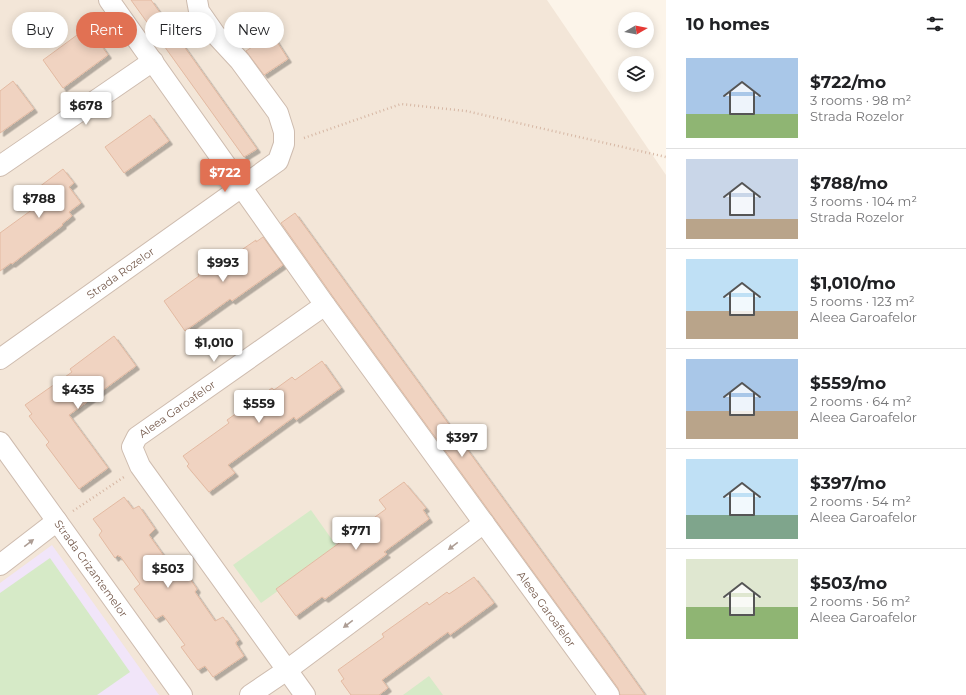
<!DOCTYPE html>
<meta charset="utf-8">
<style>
:root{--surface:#fff;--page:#f2f2f2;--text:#202124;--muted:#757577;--line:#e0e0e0;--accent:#e17153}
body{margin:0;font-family:Montserrat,sans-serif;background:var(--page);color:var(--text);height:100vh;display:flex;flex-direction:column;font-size:15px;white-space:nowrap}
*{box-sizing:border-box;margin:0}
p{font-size:13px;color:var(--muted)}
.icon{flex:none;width:22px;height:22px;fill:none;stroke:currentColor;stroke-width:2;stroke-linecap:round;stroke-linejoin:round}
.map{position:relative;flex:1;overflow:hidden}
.side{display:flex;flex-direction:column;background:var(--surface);width:300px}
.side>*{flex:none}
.hud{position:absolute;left:12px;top:12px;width:380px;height:36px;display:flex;gap:8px}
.needle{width:26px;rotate:81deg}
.tools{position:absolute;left:618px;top:12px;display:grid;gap:8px}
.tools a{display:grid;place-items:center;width:36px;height:36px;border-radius:50%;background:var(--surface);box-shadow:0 2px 10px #0003;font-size:20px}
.price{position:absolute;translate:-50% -34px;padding:0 9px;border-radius:4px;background:#fff;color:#222;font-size:13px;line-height:26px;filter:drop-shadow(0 1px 2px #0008)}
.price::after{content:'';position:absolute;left:50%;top:24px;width:12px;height:9px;margin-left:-6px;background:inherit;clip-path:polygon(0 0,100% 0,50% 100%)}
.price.active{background:var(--accent);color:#fff}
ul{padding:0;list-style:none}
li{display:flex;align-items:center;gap:12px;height:100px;padding:0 20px}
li+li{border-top:1px solid var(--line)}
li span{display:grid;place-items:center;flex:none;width:112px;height:80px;border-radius:0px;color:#555}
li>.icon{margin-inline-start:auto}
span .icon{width:48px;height:48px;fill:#fffc;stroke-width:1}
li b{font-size:17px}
h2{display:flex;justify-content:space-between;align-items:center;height:48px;padding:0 20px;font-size:17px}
.chip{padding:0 14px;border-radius:18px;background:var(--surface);box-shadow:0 2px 10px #0003;font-size:14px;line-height:36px}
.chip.active{background:var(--accent);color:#fff}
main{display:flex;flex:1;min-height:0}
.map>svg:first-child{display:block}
.residential{fill:#f3e6d8}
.education{fill:#f1e5f9}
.green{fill:#d6eac7}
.building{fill:#f0d3c1;stroke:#e3baa2;filter:url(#shadow)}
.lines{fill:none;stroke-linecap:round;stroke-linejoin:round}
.minor-casing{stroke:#cebcaf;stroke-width:22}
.path{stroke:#d6b7a4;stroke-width:2.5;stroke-dasharray:1 3;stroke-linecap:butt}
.minor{stroke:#fff;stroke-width:20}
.oneway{fill:#ad9d94}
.labels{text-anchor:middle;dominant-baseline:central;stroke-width:3.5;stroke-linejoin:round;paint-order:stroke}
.street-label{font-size:11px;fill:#765b4d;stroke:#fef8f0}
</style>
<main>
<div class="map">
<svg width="666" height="695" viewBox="0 0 666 695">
<defs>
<filter id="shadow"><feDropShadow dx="3.5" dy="3.5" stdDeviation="0" flood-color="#0004"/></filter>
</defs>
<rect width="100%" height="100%" fill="#fcf4e9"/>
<polygon class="residential" points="0,0 547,0 666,175 666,695 0,695"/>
<polygon class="education" points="52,545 159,695 0,695 0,583"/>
<g class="green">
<polygon points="311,510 338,548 261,603 233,565"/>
<polygon points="50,558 130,672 97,695 0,695 0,593"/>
<polygon points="429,676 443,695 403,695"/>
</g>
<g class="building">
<polygon points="131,0 151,0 257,149 244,157"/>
<polygon points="88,27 108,55 63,88 43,60"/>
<polygon points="272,34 288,59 264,75 246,51"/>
<polygon points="13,81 34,109 0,133 0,91"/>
<polygon points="150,115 169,141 124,173 105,147"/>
<polygon points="63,169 74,183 69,187 81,203 69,212 72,216 62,224 63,225 12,264 11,263 0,271 0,233 44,201 35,190"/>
<polygon points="295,213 606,640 645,695 620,695 618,688 334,298 281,223"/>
<polygon points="263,237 283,265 232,301 230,299 185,331 164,301 199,276 198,274 207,267 211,271 256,240 256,242"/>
<polygon points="114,336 136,366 69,415 108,468 79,489 46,445 49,442 29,416 32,414 25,405 72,372 70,369"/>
<polygon points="322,361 341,388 296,420 294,417 228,465 235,473 209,492 187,466 189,464 183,456 229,423 227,420 272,388 274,390 292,377 295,380"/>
<polygon points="404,482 426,508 423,510 429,519 384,552 387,554 325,599 322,597 296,616 276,589 386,509 379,500"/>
<polygon points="124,497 133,509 139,506 155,529 149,535 169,563 176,559 197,589 195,592 215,621 223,617 239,640 236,642 236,644 244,656 213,677 205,666 198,670 181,647 185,645 163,615 156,619 134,589 140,584 120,556 119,557 118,555 115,558 99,535 102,531 93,519"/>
<polygon points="474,577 494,603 450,635 448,632 382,680 388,688 379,695 351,695 341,681 344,679 338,670 384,637 382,634 427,602 429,605 447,592 449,594"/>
</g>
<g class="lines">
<g class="minor-casing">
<g id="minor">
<path id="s1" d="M109,0l216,305 284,390"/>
<polyline points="0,166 153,61"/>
<path id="s2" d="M0,359l278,-198 6,-17v-12l-6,-19 -38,-52 -25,-27 -16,-23 -2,-11"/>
<path id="s3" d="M0,442l182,253"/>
<polyline points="0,565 57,521"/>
<polyline points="250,695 287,670 484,523"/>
<path id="s4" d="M305,695l-165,-229 -8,-19 5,-10 188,-132"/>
</g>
</g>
<g class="path">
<polyline points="304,138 401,104 466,111 666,157"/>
<polyline points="73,511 124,477"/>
</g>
<use href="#minor" class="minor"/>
</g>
<defs><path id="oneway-solid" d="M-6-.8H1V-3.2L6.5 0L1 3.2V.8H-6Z"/></defs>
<g class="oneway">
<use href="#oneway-solid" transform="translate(29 543) rotate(-37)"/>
<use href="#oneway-solid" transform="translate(453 546) rotate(143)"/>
<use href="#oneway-solid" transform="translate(348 624) rotate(143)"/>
</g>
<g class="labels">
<g class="street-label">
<text stroke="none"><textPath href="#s2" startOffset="148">Strada Rozelor</textPath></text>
<text stroke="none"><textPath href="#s4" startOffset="363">Aleea Garoafelor</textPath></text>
<text stroke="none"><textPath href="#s3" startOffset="156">Strada Crizantemelor</textPath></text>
<text stroke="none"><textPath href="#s1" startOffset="750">Aleea Garoafelor</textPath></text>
</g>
</g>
</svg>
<div class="tools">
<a><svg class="needle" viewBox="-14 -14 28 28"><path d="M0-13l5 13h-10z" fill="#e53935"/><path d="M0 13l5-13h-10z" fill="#757577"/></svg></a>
<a><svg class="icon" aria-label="layers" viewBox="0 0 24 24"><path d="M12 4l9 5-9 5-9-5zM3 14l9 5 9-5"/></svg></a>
</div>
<b class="price" style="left:86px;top:126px">$678</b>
<b class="price active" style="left:225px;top:193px">$722</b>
<b class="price" style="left:39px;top:219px">$788</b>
<b class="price" style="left:223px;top:283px">$993</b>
<b class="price" style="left:214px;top:363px">$1,010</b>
<b class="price" style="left:78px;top:410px">$435</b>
<b class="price" style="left:259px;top:424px">$559</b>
<b class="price" style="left:462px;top:458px">$397</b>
<b class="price" style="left:356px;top:551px">$771</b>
<b class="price" style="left:168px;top:589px">$503</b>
<div class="hud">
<a class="chip">Buy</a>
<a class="chip active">Rent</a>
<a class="chip">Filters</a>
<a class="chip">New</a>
</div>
</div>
<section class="side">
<h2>10 homes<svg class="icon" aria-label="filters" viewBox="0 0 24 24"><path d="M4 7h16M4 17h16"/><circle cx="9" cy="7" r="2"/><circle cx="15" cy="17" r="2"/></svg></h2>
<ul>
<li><span style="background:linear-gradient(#a9c7e8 70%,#8fb573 0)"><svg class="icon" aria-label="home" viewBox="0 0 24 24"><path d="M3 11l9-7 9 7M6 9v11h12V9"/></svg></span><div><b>$722/mo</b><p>3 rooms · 98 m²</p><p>Strada Rozelor</p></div></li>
<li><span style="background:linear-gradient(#c9d6e8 75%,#b9a48a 0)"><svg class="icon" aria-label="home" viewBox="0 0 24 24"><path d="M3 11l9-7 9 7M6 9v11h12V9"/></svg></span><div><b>$788/mo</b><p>3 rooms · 104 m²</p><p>Strada Rozelor</p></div></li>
<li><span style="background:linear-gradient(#bfe0f5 65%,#b9a48a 0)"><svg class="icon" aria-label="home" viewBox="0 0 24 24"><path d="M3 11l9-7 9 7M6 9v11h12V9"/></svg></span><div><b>$1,010/mo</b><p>5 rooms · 123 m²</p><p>Aleea Garoafelor</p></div></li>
<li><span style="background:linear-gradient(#a9c7e8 65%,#b9a48a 0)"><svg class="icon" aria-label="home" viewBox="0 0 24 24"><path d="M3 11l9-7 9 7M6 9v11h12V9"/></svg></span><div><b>$559/mo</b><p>2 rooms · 64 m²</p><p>Aleea Garoafelor</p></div></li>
<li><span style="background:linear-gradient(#bfe0f5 70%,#7fa58c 0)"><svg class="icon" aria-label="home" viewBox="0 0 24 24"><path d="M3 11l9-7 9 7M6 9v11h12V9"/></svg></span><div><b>$397/mo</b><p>2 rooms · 54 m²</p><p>Aleea Garoafelor</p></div></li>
<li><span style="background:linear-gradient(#dfe7d0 60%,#8fb573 0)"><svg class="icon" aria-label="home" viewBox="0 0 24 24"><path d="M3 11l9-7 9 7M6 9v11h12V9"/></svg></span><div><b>$503/mo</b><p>2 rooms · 56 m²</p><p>Aleea Garoafelor</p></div></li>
</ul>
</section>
</main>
